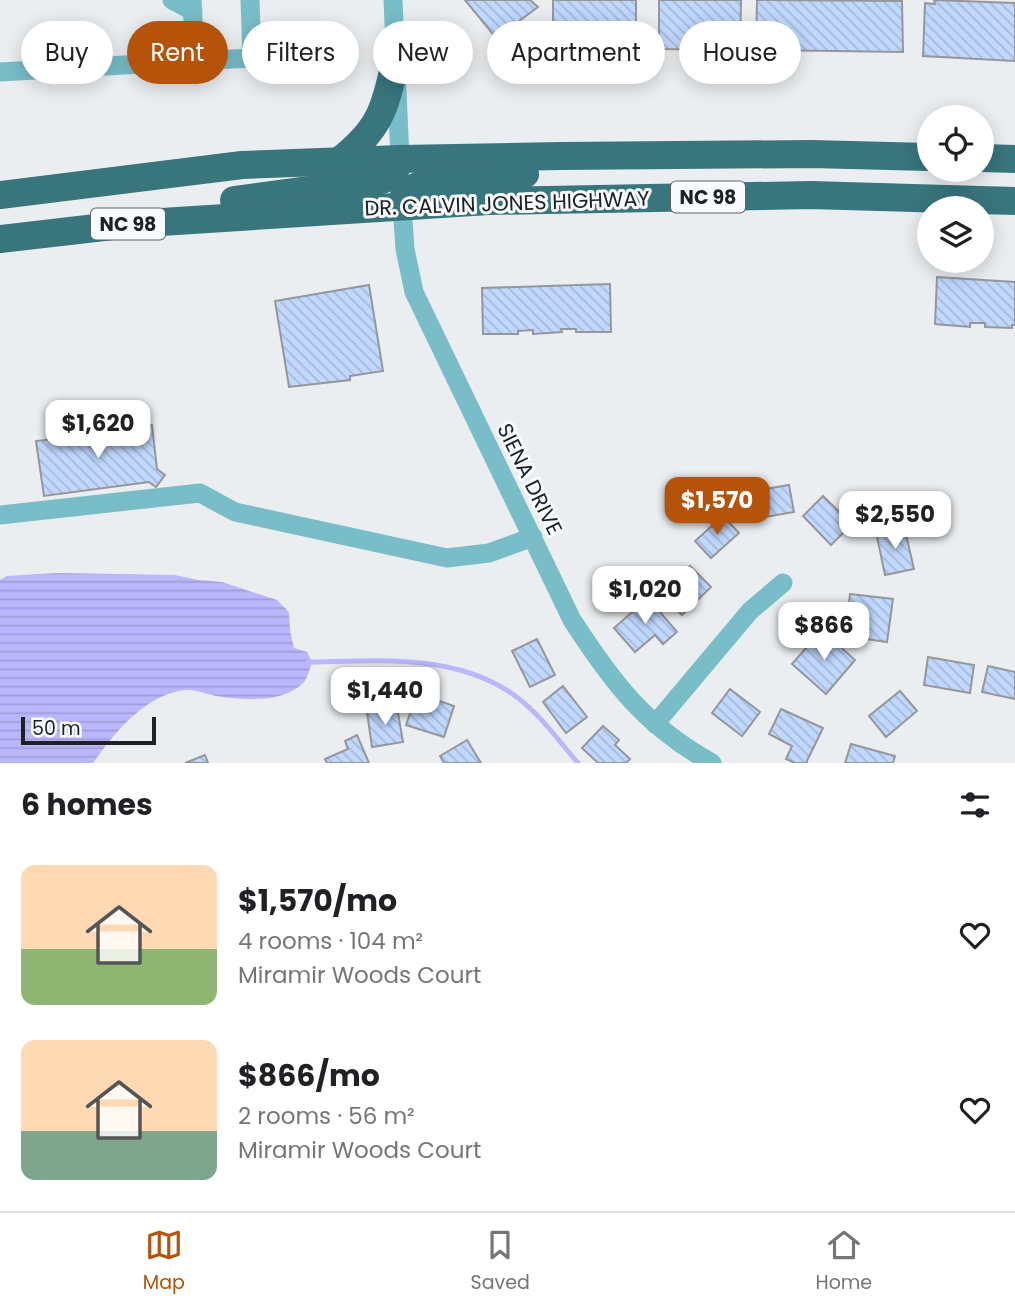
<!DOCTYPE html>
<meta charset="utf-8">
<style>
:root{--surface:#fff;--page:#f2f2f2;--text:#202124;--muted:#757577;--line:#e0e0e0;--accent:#b45309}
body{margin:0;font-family:Poppins,sans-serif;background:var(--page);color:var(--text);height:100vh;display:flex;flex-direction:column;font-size:26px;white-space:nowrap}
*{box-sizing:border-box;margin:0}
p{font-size:23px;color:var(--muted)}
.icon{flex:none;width:38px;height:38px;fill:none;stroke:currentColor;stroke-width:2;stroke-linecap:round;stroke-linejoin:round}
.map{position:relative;height:763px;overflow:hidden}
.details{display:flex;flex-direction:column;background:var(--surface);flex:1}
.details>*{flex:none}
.hud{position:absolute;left:21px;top:21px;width:973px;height:63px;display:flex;gap:14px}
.tools{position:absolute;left:917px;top:105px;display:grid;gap:14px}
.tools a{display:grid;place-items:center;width:77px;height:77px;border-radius:50%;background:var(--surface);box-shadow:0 4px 18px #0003;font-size:35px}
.scale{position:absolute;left:21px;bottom:18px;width:135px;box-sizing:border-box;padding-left:7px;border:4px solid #202122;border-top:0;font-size:19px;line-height:24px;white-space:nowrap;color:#202122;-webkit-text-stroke:5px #f8fbfd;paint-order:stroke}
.price{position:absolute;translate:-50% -60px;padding:0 16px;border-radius:14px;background:#fff;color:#222;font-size:23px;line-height:46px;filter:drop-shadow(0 2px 4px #0008)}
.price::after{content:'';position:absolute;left:50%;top:42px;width:21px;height:16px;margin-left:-10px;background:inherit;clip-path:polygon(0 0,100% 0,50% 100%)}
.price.current{background:var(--accent);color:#fff}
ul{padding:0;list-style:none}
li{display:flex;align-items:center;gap:21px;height:175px;padding:0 21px}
li span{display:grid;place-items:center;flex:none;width:196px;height:140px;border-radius:14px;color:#555}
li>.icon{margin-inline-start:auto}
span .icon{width:84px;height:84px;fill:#fffc;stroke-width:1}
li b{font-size:30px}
h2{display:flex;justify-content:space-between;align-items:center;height:84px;padding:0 21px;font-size:30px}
.chip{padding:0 24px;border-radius:32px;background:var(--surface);box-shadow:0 4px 18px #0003;font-size:24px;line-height:63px}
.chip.current{background:var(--accent);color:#fff}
.menu{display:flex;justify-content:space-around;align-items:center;height:98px;border-top:2px solid var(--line);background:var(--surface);font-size:19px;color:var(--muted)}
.menu a{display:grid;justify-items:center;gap:4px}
.menu .current{color:var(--accent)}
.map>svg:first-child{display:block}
.water{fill:url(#water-rules)}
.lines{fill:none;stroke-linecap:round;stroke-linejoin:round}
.stream{stroke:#bab7fd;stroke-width:5}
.building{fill:url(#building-back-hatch);stroke:#95979a;stroke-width:2}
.minor{stroke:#78bdc8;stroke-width:19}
.highway{stroke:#39757d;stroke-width:28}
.labels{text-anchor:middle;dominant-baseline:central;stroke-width:6;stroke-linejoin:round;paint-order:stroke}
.shield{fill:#f8fbfd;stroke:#616264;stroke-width:2}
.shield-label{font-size:19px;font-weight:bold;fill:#202122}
.street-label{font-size:21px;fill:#202122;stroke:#f8fbfd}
</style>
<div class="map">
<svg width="1015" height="763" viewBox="0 0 1015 763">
<defs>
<pattern id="water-rules" width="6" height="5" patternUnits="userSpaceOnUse" patternTransform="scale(1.75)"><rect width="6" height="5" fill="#bab7fd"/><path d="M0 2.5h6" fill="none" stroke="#a09dd9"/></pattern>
<pattern id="building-back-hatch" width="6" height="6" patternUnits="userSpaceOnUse" patternTransform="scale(1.75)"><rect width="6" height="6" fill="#c0d8fe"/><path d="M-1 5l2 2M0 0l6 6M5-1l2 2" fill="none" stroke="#a5b9d9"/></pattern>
</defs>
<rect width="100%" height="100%" fill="#ebeef0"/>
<path class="water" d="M56,573l119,2 23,5 24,2 55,18 12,12 1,19 4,17 13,4 5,10c-2,6 -4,15 -8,20 -20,22 -62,18 -88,14 -10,-2 -22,-7 -32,-6 -40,6 -69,42 -91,73h-93v-183l7,-4z"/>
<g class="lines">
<path class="stream" d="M308,662c66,-1 145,-9 203,31 27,18 46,46 67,70"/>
</g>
<g class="building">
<polygon points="465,0 530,0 538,7 496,38"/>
<polygon points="553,0 636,0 636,49 553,48"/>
<polygon points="659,0 741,0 740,50 659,49"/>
<polygon points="757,0 902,1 903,52 756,50"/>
<polygon points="934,0 1015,3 1015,61 923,56 925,3 935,4"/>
<polygon points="937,277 1015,282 1015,325 1012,325 1012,328 985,327 985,323 970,323 970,327 935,324"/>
<polygon points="610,284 611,332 576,332 576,329 561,329 562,332 533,334 533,330 518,331 518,334 483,334 482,288"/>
<polygon points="369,285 383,371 350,376 350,380 289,387 275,301"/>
<polygon points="152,425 157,469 165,475 156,487 149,482 44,496 36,441 78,436 78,431 108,427 109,431"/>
<polygon points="789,485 794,512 747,520 742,493"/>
<polygon points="823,496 852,524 831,545 803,516"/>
<polygon points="723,516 739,533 711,558 695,541"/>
<polygon points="904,526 914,569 885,575 876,532"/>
<polygon points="690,566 711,587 682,615 661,594"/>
<polygon points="850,594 893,599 887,642 859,638 862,612 848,610"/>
<polygon points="648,598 677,632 663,644 655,635 635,652 614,628"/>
<polygon points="822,630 855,660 826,694 792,664"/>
<polygon points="537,639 555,675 530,687 512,651"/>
<polygon points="928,657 974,665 970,693 924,685"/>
<polygon points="988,666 1015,672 1015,699 982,692"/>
<polygon points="563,686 587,717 566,733 543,702"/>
<polygon points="730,689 760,712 742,736 712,713"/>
<polygon points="900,691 917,711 886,737 869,716"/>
<polygon points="417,693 454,706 444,737 406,725"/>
<polygon points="397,707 403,742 372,747 367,712"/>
<polygon points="781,709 823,728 806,763 795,763 786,759 792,746 769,734"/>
<polygon points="603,726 619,740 615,745 630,759 626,763 598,763 582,748"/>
<polygon points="357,735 369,763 327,763 325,759 348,749 345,741"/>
<polygon points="467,740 481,763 444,763 440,756"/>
<polygon points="851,744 895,756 893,763 845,763"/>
<polygon points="205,755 208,763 185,763"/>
</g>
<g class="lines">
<g class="minor">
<polyline points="172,0 193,11"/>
<polyline points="393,0 400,159"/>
<polyline points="195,61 252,58 250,0"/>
<polyline points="0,72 195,61 192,0"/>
<path d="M402,205l3,44 9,43 158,328c41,63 73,106 140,143"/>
<polyline points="0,515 200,493 235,512 447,558 489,553 533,537"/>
<polyline points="655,724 750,611 783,583"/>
</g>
<g class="highway">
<polyline points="982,158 1015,159"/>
<path d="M339,161c40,-31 46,-51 56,-99"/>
<polyline points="0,195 242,165 400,159 560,156 811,154 929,157"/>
<polyline points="234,200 382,180 393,175 400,159"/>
<polyline points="402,205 405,191 428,182 525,174"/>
<polyline points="0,239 130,224 489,201 811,195 1015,201"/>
</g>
</g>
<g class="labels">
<g class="shield">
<rect x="671" y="181.5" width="74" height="31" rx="5"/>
<rect x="91" y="208.5" width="74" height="31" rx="5"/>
</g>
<g class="shield-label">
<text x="708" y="197">NC 98</text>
<text x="128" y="224">NC 98</text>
</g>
<g class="street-label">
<text transform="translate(507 203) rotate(-2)">DR. CALVIN JONES HIGHWAY</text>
<text transform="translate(530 479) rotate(64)">SIENA DRIVE</text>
</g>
</g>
</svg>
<div class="tools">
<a><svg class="icon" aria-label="locate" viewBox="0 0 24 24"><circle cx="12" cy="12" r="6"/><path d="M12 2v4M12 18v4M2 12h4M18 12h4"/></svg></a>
<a><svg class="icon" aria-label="layers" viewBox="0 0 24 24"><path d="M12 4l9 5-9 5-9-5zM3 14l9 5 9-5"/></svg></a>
</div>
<div class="scale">50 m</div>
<b class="price" style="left:98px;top:460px">$1,620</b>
<b class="price current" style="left:717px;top:537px">$1,570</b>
<b class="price" style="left:895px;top:551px">$2,550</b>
<b class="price" style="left:645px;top:626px">$1,020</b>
<b class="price" style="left:824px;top:662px">$866</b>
<b class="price" style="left:385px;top:727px">$1,440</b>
<div class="hud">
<a class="chip">Buy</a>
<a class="chip current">Rent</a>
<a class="chip">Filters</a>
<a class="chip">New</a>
<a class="chip">Apartment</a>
<a class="chip">House</a>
</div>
</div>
<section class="details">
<h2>6 homes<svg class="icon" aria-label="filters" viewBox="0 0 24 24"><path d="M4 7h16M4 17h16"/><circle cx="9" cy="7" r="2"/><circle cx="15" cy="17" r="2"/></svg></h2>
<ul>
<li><span style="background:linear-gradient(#ffd9b3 60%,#8fb573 0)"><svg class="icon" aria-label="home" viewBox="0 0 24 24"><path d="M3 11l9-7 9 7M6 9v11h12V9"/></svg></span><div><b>$1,570/mo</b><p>4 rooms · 104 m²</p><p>Miramir Woods Court</p></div><svg class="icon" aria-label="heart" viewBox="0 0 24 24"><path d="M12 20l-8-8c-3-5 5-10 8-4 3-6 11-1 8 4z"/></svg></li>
<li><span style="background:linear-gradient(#ffd9b3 65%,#7fa58c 0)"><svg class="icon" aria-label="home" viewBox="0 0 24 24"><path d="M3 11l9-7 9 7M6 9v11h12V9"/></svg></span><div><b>$866/mo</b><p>2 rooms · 56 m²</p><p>Miramir Woods Court</p></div><svg class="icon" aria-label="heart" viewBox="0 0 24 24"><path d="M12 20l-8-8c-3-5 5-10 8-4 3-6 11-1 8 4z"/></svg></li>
</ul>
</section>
<nav class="menu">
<a class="current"><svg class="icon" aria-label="map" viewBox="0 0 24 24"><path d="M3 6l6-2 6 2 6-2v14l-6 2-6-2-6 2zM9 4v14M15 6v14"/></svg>Map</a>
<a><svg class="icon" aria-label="saved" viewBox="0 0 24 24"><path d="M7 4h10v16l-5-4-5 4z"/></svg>Saved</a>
<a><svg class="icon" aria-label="home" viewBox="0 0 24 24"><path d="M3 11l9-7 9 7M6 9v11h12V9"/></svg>Home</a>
</nav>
